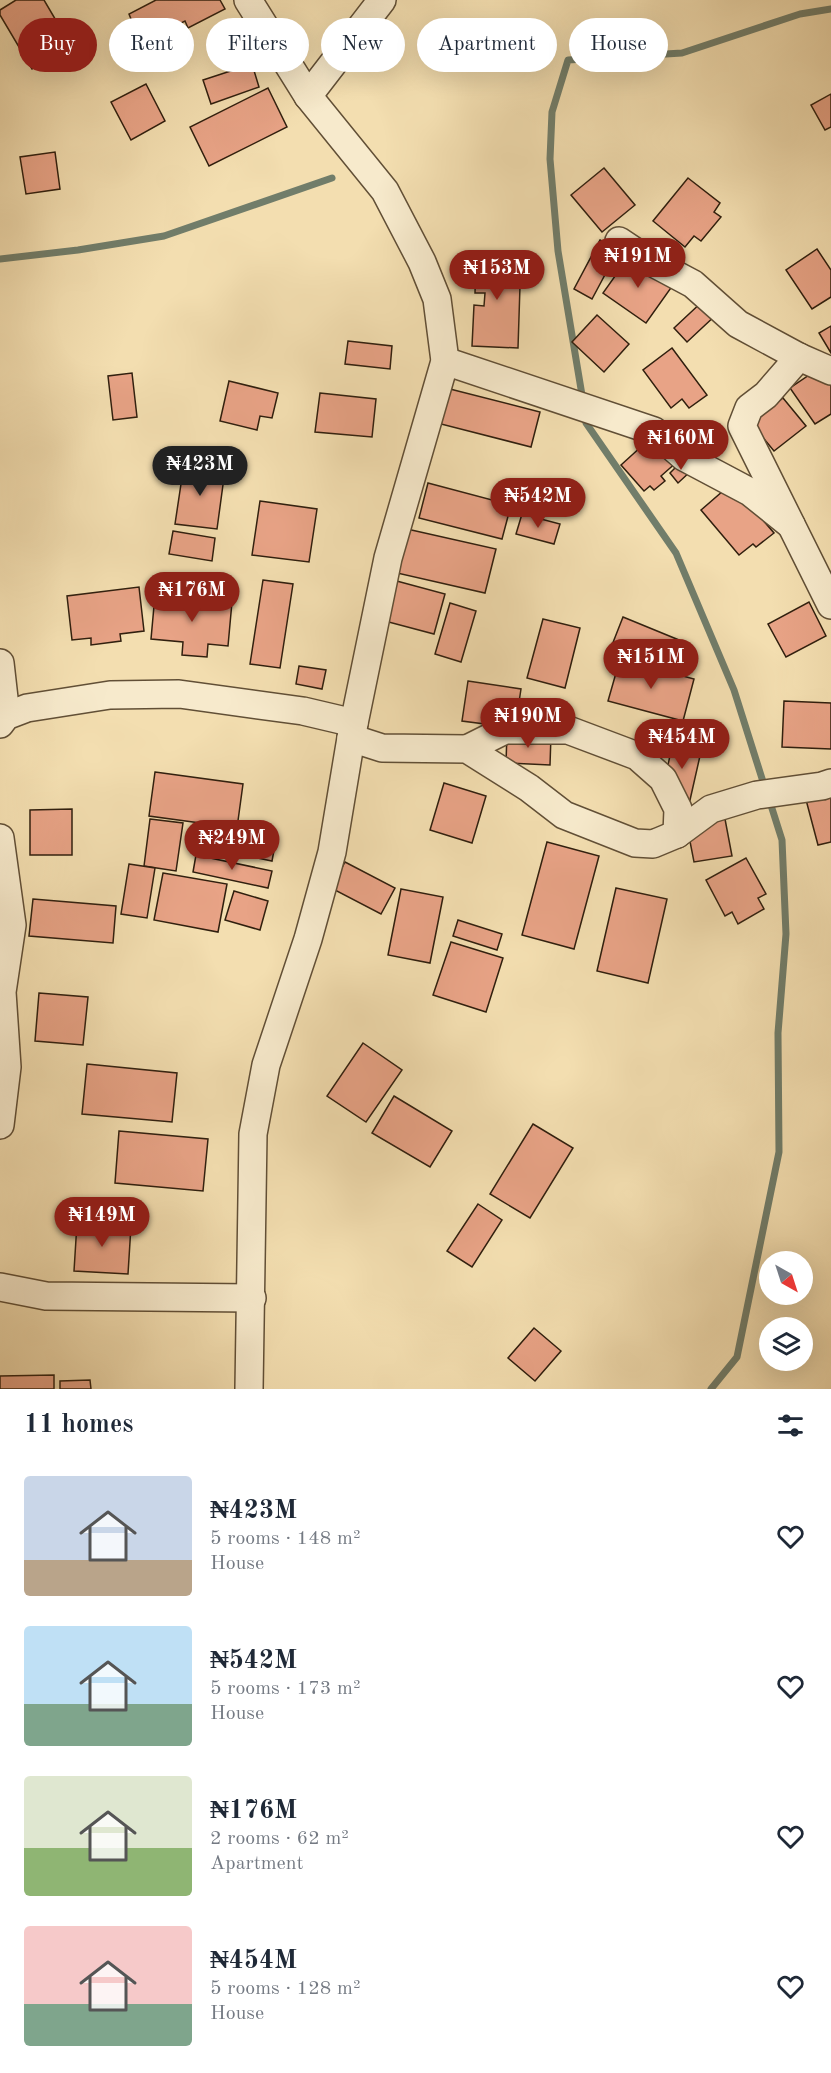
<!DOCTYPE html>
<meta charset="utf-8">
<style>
:root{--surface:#fff;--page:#f6f6f7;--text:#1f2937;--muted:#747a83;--accent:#8f2418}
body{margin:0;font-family:"Old Standard TT",serif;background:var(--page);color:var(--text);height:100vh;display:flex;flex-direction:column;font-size:22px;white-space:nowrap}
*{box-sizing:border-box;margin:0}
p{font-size:20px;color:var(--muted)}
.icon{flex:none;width:33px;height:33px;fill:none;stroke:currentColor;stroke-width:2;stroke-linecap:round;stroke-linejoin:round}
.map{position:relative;height:1389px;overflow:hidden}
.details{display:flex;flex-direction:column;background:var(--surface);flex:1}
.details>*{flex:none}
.banner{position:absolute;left:18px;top:18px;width:795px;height:54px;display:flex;gap:12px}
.needle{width:39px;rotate:141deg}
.buttons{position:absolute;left:759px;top:1251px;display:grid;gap:12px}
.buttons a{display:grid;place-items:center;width:54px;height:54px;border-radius:50%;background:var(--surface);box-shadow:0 6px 24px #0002;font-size:30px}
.price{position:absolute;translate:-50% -51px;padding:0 14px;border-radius:21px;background:var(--accent);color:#fff;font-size:20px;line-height:39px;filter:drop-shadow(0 2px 3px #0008)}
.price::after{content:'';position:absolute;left:50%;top:36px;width:18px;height:14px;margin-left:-9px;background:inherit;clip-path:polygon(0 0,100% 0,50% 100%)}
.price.selected{background:#222;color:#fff}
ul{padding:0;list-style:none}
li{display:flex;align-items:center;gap:18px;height:150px;padding:0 24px}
li span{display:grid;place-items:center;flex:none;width:168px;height:120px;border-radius:6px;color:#555}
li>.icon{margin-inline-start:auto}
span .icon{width:72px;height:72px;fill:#fffc;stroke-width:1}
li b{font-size:26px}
h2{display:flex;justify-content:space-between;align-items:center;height:72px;padding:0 24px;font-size:26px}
.chip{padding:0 21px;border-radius:27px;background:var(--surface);box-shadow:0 6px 24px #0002;font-size:21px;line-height:54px}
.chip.selected{background:var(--accent);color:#fff}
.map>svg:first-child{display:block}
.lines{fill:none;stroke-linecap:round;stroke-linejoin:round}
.stream{stroke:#717d6a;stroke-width:7}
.building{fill:#e8a386;stroke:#301f0e;stroke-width:1.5}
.minor-casing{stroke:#614f36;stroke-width:30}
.minor{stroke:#f7eacc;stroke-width:27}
</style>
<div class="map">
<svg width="831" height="1389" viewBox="0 0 831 1389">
<rect width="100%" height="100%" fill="#f3deb0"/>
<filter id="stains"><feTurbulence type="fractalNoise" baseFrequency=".00333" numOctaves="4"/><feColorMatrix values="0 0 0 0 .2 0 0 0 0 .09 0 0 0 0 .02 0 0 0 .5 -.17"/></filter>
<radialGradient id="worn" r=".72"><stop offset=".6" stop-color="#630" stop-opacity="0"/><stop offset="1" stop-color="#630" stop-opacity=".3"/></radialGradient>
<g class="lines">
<g class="stream">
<polyline points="0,259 78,250 164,236 332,178"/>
<polyline points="583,401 558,251 550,159 552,112 568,60 682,53 800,14 831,9"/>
<polyline points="585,415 586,423 676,553 734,690 765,788"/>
<polyline points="711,1389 737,1357 779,1152 778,1033 786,934 782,840 769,799"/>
</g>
</g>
<g class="building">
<polygon points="16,0 44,0 74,51 52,64 49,59 32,69 0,15 0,10"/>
<polygon points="156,0 220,0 225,9 188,28 185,21 175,26 178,32 140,52 127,27 133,24 129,14"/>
<polygon points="252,64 259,87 211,104 203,80"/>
<polygon points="146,84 165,121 131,140 111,102"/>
<polygon points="268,88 287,127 209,166 190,127"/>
<polygon points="831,94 831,127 825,130 811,105"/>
<polygon points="55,152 60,189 26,194 20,157"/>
<polygon points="604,168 635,205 602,232 571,195"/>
<polygon points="688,178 720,203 714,212 721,217 701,241 694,236 685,247 653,221"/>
<polygon points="600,240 623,253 612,274 607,271 592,299 574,289"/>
<polygon points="817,249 831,270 831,297 812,309 786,270"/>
<polygon points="476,254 521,255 518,348 472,346 474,305 484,306 485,293 475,293"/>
<polygon points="630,255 673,285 646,323 603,293"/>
<polygon points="705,299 718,313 687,342 674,328"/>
<polygon points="597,315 629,344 604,372 572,342"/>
<polygon points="831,326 831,353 819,333"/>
<polygon points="348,341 392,346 390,369 345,364"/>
<polygon points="672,348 707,395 689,408 682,399 671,408 643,370"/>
<polygon points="821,367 831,381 831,414 815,424 790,388"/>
<polygon points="132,373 137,417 113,420 108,376"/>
<polygon points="229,381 278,393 272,418 260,416 257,430 220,421"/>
<polygon points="450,389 540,412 531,447 441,424"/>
<polygon points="320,393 376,399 372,437 315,432"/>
<polygon points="783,398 806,426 774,451 751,423"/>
<polygon points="654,435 678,461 661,476 665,481 654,490 650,486 644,491 621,465"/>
<polygon points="683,460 692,470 678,483 670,473"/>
<polygon points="184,464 225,470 217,529 175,524"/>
<polygon points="738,478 750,505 774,533 756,547 753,544 739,555 701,510"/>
<polygon points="428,483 511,505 502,539 419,518"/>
<polygon points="260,501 317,509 309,562 252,555"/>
<polygon points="522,514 560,524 554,544 516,534"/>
<polygon points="407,529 496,549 485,593 397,573"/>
<polygon points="173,531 215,538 212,561 169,554"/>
<polygon points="263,580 293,584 280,668 250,664"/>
<polygon points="393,580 445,594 434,634 381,620"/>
<polygon points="139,587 144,631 120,634 121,641 91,645 91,638 72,640 67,596"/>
<polygon points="155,595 232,602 228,646 208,644 207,657 182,655 183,642 151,639"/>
<polygon points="809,602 826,636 786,657 768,624"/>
<polygon points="450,603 476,611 461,662 435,654"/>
<polygon points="623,617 679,640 668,667 612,645"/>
<polygon points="543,619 580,628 565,688 527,678"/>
<polygon points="620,659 694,679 683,721 608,701"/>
<polygon points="299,666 326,670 322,689 296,684"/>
<polygon points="468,681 521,689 515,728 462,721"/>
<polygon points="784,701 831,703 831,749 782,747"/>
<polygon points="507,733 551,735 550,765 506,763"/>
<polygon points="673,741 702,747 690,800 662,794"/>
<polygon points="155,772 243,784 237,828 149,816"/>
<polygon points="444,783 486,796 472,843 430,830"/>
<polygon points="831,790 831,842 818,845 805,796"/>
<polygon points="72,809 72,855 30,855 30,810"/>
<polygon points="150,819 183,823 176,871 144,866"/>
<polygon points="725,819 732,856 694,862 687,826"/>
<polygon points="196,828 275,845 272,861 192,844"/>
<polygon points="547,842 599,856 574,949 522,935"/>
<polygon points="196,855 272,871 268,888 193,872"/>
<polygon points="746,858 766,894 758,898 764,909 738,924 732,912 725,916 706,880"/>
<polygon points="345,862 395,888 381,914 331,888"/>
<polygon points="129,864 155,868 147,918 121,914"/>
<polygon points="163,873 227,884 218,932 154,920"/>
<polygon points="616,888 667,899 648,983 597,971"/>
<polygon points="401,889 443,897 430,963 388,955"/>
<polygon points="234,891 268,901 260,930 225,920"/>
<polygon points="33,899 116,906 113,943 29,936"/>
<polygon points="458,920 502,934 497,950 453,936"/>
<polygon points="451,942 503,958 486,1012 433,995"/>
<polygon points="39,993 88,997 83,1045 35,1041"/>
<polygon points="363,1043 402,1070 366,1122 327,1096"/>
<polygon points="87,1064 177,1073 172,1122 82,1114"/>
<polygon points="394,1096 452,1131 430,1167 372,1133"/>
<polygon points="533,1124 573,1148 530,1218 490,1194"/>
<polygon points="119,1131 208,1139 203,1191 115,1183"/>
<polygon points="478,1204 502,1220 472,1267 447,1251"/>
<polygon points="77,1223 131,1226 128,1274 74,1271"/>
<polygon points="534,1328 561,1351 535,1381 508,1358"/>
<polygon points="54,1375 54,1389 0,1389 0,1376"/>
<polygon points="90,1380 91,1389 60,1389 60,1381"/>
</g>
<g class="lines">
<g class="minor-casing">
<g id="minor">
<polyline points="248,0 308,96 385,191 422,262 437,299 445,361 388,558 351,738 332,852 308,939 266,1065 253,1134 249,1389"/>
<polyline points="308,96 382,0"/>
<polyline points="619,241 646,259 693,284 738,324 799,357 831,371"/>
<polyline points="799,357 766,395 749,408 742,426 831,605"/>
<polyline points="445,361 654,431 684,457 750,492 791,525"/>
<polyline points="0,663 6,716"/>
<polyline points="0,724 6,716 27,708 110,695 179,694 303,711 354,723"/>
<polyline points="351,738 382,748 467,749 529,788 564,815 635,843 653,844 677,834 711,809 757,795 822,786 831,783"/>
<polyline points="467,749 505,730 568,730 637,756 663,779 678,809 677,834"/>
<polyline points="0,838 12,925 2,992 7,1067 0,1125"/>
<polyline points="0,1287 46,1296 252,1298"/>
</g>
</g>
<use href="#minor" class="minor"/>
</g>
<rect width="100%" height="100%" filter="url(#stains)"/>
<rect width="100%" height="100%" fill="url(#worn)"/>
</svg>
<div class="buttons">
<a><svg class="needle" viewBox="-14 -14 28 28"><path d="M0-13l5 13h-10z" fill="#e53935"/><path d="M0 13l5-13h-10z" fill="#747a83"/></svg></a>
<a><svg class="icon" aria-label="layers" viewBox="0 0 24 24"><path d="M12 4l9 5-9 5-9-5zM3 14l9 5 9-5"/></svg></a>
</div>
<b class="price" style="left:638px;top:289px">₦191M</b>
<b class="price" style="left:497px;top:301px">₦153M</b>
<b class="price" style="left:681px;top:471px">₦160M</b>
<b class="price selected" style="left:200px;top:497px">₦423M</b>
<b class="price" style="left:538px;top:529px">₦542M</b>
<b class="price" style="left:192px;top:623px">₦176M</b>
<b class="price" style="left:651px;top:690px">₦151M</b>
<b class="price" style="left:528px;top:749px">₦190M</b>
<b class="price" style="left:682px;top:770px">₦454M</b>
<b class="price" style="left:232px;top:871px">₦249M</b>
<b class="price" style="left:102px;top:1248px">₦149M</b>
<div class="banner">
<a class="chip selected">Buy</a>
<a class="chip">Rent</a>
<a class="chip">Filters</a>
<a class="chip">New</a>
<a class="chip">Apartment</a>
<a class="chip">House</a>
</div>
</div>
<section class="details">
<h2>11 homes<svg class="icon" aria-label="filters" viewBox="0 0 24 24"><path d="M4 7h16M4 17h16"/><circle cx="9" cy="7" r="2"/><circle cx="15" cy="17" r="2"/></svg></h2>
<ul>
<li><span style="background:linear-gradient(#c9d6e8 70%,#b9a48a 0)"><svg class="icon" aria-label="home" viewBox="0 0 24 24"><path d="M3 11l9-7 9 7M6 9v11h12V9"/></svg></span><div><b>₦423M</b><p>5 rooms · 148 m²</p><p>House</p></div><svg class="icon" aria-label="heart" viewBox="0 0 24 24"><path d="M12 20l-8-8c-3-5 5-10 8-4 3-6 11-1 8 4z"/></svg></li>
<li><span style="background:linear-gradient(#bfe0f5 65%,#7fa58c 0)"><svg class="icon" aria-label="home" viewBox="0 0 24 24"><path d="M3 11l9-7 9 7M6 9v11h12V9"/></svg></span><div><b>₦542M</b><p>5 rooms · 173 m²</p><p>House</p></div><svg class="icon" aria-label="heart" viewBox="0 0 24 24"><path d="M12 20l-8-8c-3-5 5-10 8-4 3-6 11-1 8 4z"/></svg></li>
<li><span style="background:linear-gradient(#dfe7d0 60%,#8fb573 0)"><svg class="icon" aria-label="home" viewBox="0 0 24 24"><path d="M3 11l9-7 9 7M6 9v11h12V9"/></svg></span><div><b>₦176M</b><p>2 rooms · 62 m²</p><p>Apartment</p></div><svg class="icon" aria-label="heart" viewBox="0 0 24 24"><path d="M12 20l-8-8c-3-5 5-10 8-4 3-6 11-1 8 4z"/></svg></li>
<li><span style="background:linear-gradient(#f6c9c9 65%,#7fa58c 0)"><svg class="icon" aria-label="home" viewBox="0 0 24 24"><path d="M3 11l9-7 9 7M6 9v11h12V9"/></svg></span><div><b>₦454M</b><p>5 rooms · 128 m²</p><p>House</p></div><svg class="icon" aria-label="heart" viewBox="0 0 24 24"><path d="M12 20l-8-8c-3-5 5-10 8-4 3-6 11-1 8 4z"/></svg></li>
</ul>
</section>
